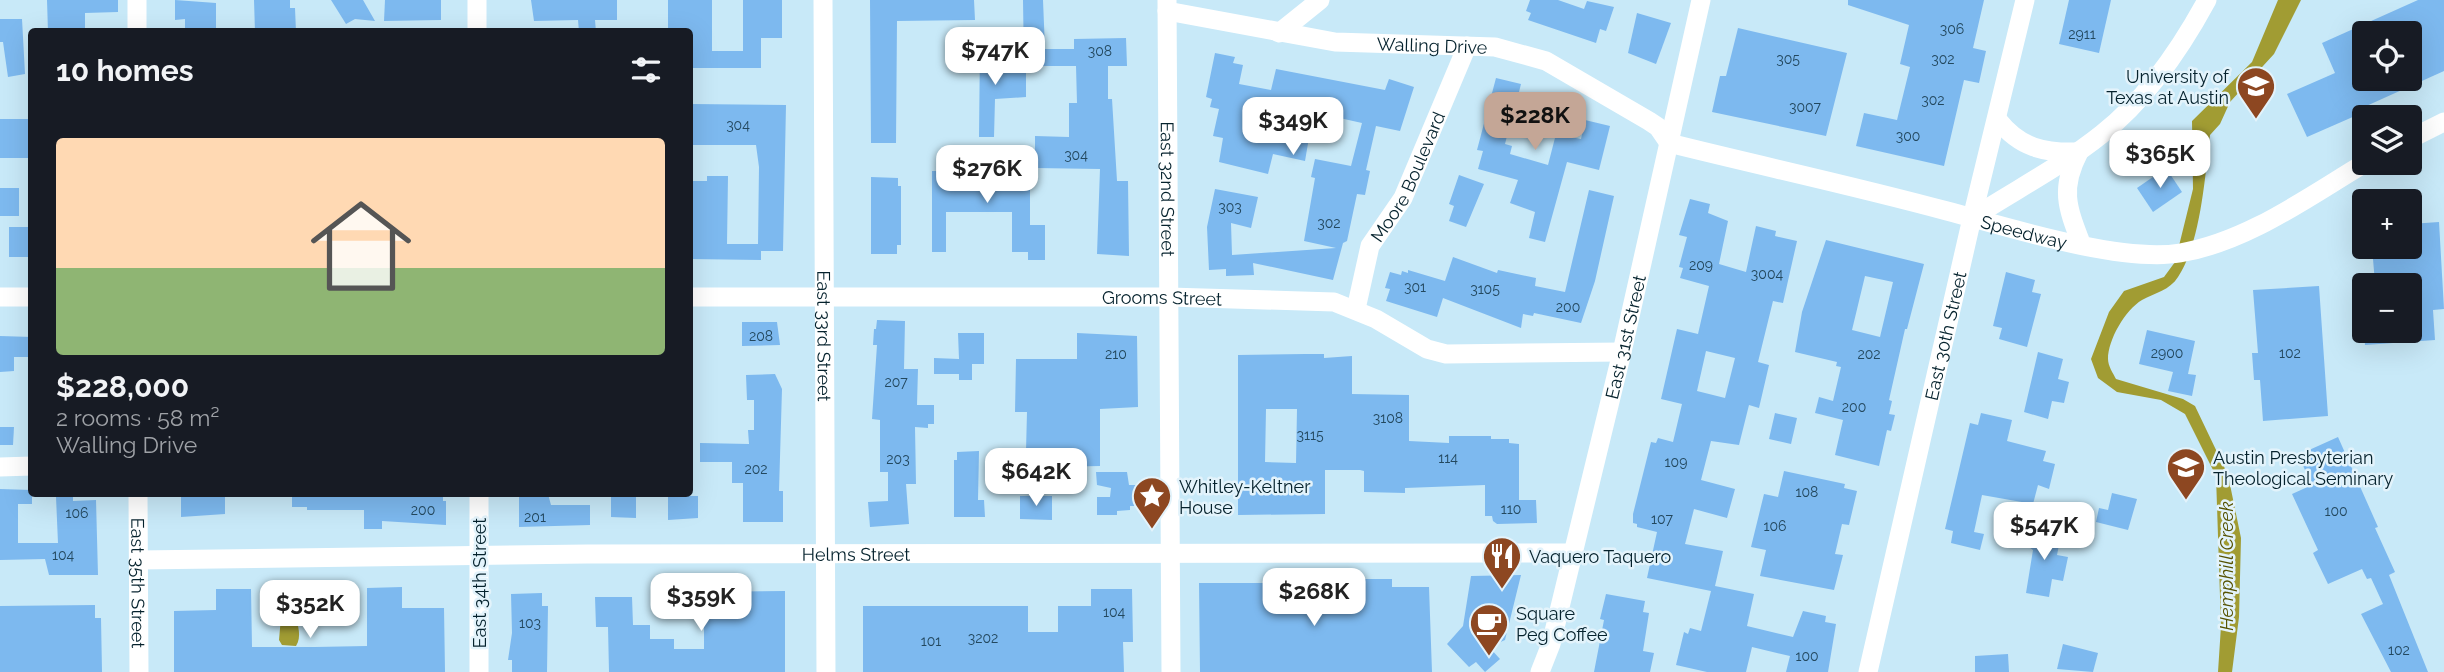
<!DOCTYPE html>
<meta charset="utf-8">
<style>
:root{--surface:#171b24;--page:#242831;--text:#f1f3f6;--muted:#9ea1a6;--accent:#c4a696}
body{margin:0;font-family:Raleway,sans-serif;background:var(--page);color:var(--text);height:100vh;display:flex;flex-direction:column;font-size:26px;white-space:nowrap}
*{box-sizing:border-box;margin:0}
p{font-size:23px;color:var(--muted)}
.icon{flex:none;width:38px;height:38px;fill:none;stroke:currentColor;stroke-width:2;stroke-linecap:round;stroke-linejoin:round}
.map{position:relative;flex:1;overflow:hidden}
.details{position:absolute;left:28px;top:28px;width:665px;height:469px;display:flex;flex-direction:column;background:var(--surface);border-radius:7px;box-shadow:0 7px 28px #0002}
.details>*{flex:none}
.fabs{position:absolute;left:2352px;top:21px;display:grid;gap:14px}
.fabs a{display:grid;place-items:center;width:70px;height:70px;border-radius:7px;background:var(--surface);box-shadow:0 7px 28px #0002;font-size:35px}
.price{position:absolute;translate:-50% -60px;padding:0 16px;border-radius:14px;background:#fff;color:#222;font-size:23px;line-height:46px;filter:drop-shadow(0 2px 4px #0008)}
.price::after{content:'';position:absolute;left:50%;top:42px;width:21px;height:16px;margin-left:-10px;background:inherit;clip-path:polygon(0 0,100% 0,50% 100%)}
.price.active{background:var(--accent);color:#111}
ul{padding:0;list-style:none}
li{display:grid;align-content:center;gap:14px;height:371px;padding:0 28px}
li span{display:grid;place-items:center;height:217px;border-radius:7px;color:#555}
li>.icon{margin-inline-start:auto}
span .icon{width:126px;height:126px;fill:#fffc;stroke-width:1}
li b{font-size:30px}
h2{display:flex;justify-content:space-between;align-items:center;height:84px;padding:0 28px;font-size:30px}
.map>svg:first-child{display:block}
.water{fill:#a19c33}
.building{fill:#7db9ef;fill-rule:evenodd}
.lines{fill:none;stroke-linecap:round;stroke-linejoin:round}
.minor{stroke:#fff;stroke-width:19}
.labels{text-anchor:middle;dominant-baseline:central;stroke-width:5;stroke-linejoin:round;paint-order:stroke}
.number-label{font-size:14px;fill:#23485e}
.street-label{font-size:18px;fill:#05222d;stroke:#e3f3fb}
.poi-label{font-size:18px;fill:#05222d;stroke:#e3f3fb;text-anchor:start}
.water-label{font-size:19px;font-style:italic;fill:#565200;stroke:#e3f3fb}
</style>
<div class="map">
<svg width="2444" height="672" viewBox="0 0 2444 672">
<rect width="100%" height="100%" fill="#c8e9f8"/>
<g class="water">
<path d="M2278,0h23l-27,54 -44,48 -10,22 -10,11c-5,41 -9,107 -32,142 -8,13 -23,16 -36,23 -17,10 -34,40 -34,59 0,7 5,14 8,20l67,20 12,7 33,69 13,63 -2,79 -7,55h-14l3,-46 -5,-150 -31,-62 -24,-14 -44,-8 -19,-14 -7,-19 18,-47 15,-21 40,-14 11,-15 18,-73 -1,-68 60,-59z"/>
<path d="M288,611l7,4c3,10 7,22 1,31l-14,-1 -3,-5 2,-23z"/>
</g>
<g class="building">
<polygon points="47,0 118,0 118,12 85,13 85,32 48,32"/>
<polygon points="175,0 216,3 216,32 185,32 185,19 175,20"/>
<polygon points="254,0 290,0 290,8 295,8 296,32 255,32"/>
<polygon points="331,0 363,0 375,21 355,19 346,24"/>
<polygon points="385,0 441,0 441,20 384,21"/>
<polygon points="531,0 617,0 617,20 595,20 596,32 579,32 578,20 534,21"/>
<polygon points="668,0 712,0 712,51 743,51 743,0 782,0 782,38 761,38 761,68 690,68 690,32 668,32"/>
<polygon points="870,0 974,0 975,20 897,21 896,143 871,143"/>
<polygon points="1023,0 1043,0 1045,49 1074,49 1074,39 1126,38 1127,66 1108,66 1108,99 1112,99 1117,181 1128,181 1129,256 1097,254 1100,169 1035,168 1035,136 1069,137 1069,103 1077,103 1076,66 1024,66"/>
<polygon points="1530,0 1558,0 1584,9 1587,1 1614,7 1606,31 1600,29 1596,43 1528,20 1531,13 1526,11"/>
<polygon points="1848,0 1984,0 1973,48 1986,51 1979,83 1964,80 1944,166 1856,146 1864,113 1897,120 1910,67 1900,64 1909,25 1848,5"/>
<polygon points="2069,0 2111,0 2099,53 2059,44"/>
<path d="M2418,0h26v71l-91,41 2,4 -48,21 -20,-43 48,-21 -13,-30zM2364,33h46v46h-46z"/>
<polygon points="1637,13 1671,23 1656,64 1628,53"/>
<polygon points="0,19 22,19 25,74 8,77 3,42 0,42"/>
<polygon points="1738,28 1847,53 1826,136 1712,112 1720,76 1726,76"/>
<polygon points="995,30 995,73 1026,73 1026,97 995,99 994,137 979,137 980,45"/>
<polygon points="1215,53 1235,57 1233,63 1243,65 1239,84 1271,90 1276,69 1385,90 1389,79 1414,87 1400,131 1376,126 1366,170 1370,171 1365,195 1357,194 1347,241 1343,243 1333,280 1253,263 1254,275 1226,276 1226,269 1209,270 1207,227 1215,189 1258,197 1251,228 1231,223 1232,255 1336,248 1304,241 1315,178 1311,177 1315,159 1351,166 1362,123 1335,117 1333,124 1312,120 1305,161 1273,154 1268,174 1219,162 1223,138 1213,136 1219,109 1210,107 1212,99 1206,97"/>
<polygon points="1496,78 1521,84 1519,92 1560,104 1553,128 1512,116 1505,144 1512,146 1510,154 1548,165 1556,134 1581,139 1585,120 1610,126 1599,170 1567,162 1545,242 1529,238 1535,212 1510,203 1518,180 1478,169 1483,151 1477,150"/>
<polygon points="690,104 786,105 783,251 761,251 761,260 690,259 690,181 707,181 707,176 728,176 727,244 758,244 759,167 756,145 690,145"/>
<rect x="0" y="119" width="32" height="39"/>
<polygon points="2166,168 2182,192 2153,212 2137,188"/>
<polygon points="932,171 1030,172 1030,225 1045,225 1045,260 1028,260 1028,252 1012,252 1012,212 946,212 946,252 932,252"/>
<polygon points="1459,175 1484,184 1466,227 1449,221 1454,206 1449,204"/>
<polygon points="871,177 898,178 898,186 901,186 901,245 897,245 897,254 871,254"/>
<rect x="0" y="188" width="19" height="28"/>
<polygon points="1589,190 1614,196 1595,281 1581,323 1534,313 1533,316 1523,314 1521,328 1443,298 1437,317 1386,301 1390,289 1385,288 1390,272 1401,275 1402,271 1408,273 1408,270 1445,281 1453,257 1497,273 1498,270 1536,278 1535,286 1565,292"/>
<path d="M1690,199l20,5 -2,9 20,8 -9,43 27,8 10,-46 20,5 -1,5 22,5 -14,62 -10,-2 -15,61 11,3 -10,43 -10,-3 -10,40 -28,-4 -10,39 34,9 -8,29 -33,-9 -9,35 38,7 -8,35 39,8 -7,32 46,11 10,-26 23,5 -1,6 11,2 -8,48h-42l4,-16 -38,-9 -6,25h-39l-31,-7 8,-33 4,2 2,-6 11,3 10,-40 -64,-13 10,-46 -20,-5v-3l-4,-1v-9l18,-72 5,1 2,-5 15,4 9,-38 -21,-5 16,-70 21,5 11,-48 -29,-8 3,-10 -4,-1 8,-30 -8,-2zM1706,351l29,7 -10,40 -28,-7z"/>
<polygon points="2439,222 2444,309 2433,310 2435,340 2365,345 2364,331 2410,331 2410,285 2407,285 2406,280 2375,283 2372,247 2410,247 2410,224"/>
<polygon points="9,227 29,227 32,257 9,257"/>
<path d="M1826,240l98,24 -17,65h-2l-16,71 3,1 -3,13 6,1 -4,16 -4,-1 -8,36 -44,-11 8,-35 -28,-7 4,-16 14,4 8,-34 -5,-1 1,-4 -42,-10 7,-40zM1865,276l28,6 -13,55 -28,-7z"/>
<polygon points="2006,272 2035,280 2032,292 2041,294 2027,347 1999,339 2002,328 1993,326"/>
<polygon points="2319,286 2328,416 2263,421 2260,380 2254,380 2252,353 2258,353 2253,290"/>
<polygon points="877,320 905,321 904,369 918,369 917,405 934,405 934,424 928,424 928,428 915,427 916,484 906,484 909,524 870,527 868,502 888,501 888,472 880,472 880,420 872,419 877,345 873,345 874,329 876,329"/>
<polygon points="742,322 777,322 780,345 742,346"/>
<polygon points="2147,330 2195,341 2188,374 2196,375 2192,396 2168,391 2173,372 2139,364"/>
<polygon points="958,333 984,333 984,364 972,364 972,380 959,380 959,374 934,374 934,358 959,359"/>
<polygon points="1077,333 1137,336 1138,407 1100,409 1100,466 1053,467 1053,476 1030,471 1030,451 1026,451 1027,412 1015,412 1016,359 1077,359"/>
<polygon points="0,336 32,337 32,357 14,357 14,371 0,372"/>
<polygon points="2038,352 2063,359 2058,379 2069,382 2064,403 2052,401 2048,419 2024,412"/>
<path d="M1305,354h19v4l28,-2v38l57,1v46l40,2v-7h42v3h18v4l10,1v56h17l1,23 -40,1 -4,-3 -1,-5h-7v-31l-80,3v5l-41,-1v-21l-4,-1h-35v44l-87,1v-160zM1266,409h31l-1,54 -31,-1z"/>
<polygon points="775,374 782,389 779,491 783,491 783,522 743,522 743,483 732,483 732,462 700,462 700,443 749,444 748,430 754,430 754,400 747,400 746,375"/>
<polygon points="1775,413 1797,418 1791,444 1769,439"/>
<polygon points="1981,413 2012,420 2007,441 2046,451 2043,461 2055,464 2049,489 2038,485 2033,504 1982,495 1974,532 1984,534 1980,550 1951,543 1953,531 1945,529 1970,423 1978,425"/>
<polygon points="0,427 14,427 13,445 0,445"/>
<polygon points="2338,437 2378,527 2375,528 2395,572 2389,575 2428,672 2391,672 2361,614 2383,604 2371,578 2367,579 2362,569 2328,584 2313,553 2318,550 2292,494 2312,485 2298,455"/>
<polygon points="979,451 978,500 984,500 985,517 954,517 954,460 957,460 957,452"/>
<polygon points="1784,471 1845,484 1844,488 1857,491 1849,525 1842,524 1835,554 1843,555 1834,590 1760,576 1766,550 1751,547 1764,494 1778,497"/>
<polygon points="1096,472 1127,472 1129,485 1138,485 1138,506 1130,506 1130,510 1117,511 1117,515 1097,515 1097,497 1110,497 1111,488 1097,485"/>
<polygon points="0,489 32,490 32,504 18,504 18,543 58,543 56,497 73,496 73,501 96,500 98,575 49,575 45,559 0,560"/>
<polygon points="2112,493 2137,499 2128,530 2096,522 2099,508 2108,510"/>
<polygon points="181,494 225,494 225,514 181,517"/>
<polygon points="292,494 443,494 443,501 446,501 446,525 382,521 382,529 364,529 364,510 307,510 307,507 292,507"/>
<polygon points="519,494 548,494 551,505 590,505 590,525 519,527"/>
<polygon points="611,494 636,494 636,518 611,517"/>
<polygon points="668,496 698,496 698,518 668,520"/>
<polygon points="1020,496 1052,496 1052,520 1020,519"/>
<polygon points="2028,529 2061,535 2057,555 2068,557 2063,581 2052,579 2049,597 2026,593 2033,550 2025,544"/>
<polygon points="1521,575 1505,640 1489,647 1500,659 1485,672 1476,662 1469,667 1447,644 1463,626 1471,576"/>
<polygon points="1353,579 1392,579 1392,587 1429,587 1432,672 1200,672 1199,583 1309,583 1309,589 1353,590"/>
<polygon points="666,581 682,581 682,588 692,588 692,592 785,591 785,672 609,672 608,627 596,627 595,597 632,597 633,625 650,625 650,639 674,639 674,649 704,649 704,610 662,610"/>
<polygon points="402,587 402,608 444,608 445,672 174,672 174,611 216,610 216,589 251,589 252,647 315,647 367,646 367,588"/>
<polygon points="1091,589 1132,589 1133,642 1123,642 1124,672 863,672 863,606 1028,606 1028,632 1058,632 1058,606 1091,606"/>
<polygon points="542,593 542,606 548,606 547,672 512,672 512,660 508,660 512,633 511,594"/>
<polygon points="1606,594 1645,601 1643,612 1649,613 1643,651 1654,653 1650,672 1594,672 1604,620 1600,619"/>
<polygon points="95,605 95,618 101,618 102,672 0,672 0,606"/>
<polygon points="2063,644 2098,653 2093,672 2057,669"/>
<polygon points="2008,654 2009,672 1975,672 1975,656"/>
</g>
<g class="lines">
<g class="minor">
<polyline points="137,0 137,32"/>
<polyline points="477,0 477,32"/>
<path id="s1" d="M823,0l3,672"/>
<path id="s2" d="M1167,0l4,672"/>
<path id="s3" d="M1167,11l168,31 160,5 51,14 103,60 9,6 11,16"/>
<polyline points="1279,33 1320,0"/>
<path d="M1998,120c22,28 46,33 80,32"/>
<polyline points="2410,139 2444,122"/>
<path id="s4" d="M1669,143c92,23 186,43 278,68 60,16 174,52 233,42 67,-11 128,-56 185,-90"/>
<path d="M2079,152c-19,36 -12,55 2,91"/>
<path d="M1972,218c43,-28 90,-52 130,-84 43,-34 79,-86 105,-134"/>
<polyline points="0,297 32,297"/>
<path id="s5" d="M690,297h479l165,5 42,17 51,30 19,5 176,-2"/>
<path id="s6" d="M1356,309l14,-63 33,-48 64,-152"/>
<polyline points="0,467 32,466"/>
<path id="s7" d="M138,494l1,178"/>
<polyline points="479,494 479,672"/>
<path id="s8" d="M138,560l449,-6 986,-1"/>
<path id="s9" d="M1540,672l11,-28 71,-292 79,-352"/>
<path id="s10" d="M1868,672l104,-454 53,-218"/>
</g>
</g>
<defs>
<g id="university-pin" transform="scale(2.0125)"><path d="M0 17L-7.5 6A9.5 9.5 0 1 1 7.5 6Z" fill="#8d4721" stroke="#e3f3fb"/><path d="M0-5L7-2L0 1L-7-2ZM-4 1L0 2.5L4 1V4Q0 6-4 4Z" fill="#fff"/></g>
<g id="sight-pin" transform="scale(2.0125)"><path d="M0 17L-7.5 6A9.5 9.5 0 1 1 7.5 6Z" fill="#8d4721" stroke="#e3f3fb"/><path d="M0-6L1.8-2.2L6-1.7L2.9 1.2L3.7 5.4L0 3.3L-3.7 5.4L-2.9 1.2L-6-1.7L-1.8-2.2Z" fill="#fff"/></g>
<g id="restaurant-pin" transform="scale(2.0125)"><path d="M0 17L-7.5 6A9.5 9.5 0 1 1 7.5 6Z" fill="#8d4721" stroke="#e3f3fb"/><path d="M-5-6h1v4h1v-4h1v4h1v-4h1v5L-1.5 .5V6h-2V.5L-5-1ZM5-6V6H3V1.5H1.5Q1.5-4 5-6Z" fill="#fff"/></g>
<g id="cafe-pin" transform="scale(2.0125)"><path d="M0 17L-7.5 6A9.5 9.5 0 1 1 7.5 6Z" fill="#8d4721" stroke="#e3f3fb"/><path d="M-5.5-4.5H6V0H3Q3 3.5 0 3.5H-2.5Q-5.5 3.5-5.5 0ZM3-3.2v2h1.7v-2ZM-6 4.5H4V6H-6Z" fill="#fff"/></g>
</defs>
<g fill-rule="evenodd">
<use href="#university-pin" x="2256" y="86"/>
<use href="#university-pin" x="2186" y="467"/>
<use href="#sight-pin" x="1152" y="496"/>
<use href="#restaurant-pin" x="1502" y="556"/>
<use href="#cafe-pin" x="1489" y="623"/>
</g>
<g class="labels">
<g class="number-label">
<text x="1952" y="29">306</text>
<text x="2082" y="34">2911</text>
<text x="1100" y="51">308</text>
<text x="1788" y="59">305</text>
<text x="1943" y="59">302</text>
<text x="1933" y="100">302</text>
<text x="1805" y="107">3007</text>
<text x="738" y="125">304</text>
<text x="1908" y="136">300</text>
<text x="1076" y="155">304</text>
<text x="1230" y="207">303</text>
<text x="1329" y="223">302</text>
<text x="1701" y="265">209</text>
<text x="1767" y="274">3004</text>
<text x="1415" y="287">301</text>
<text x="1485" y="289">3105</text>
<text x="1568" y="307">200</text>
<text x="761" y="336">208</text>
<text x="2167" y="353">2900</text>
<text x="2290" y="353">102</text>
<text x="1116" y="354">210</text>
<text x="1869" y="354">202</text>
<text x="896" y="382">207</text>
<text x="1854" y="407">200</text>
<text x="1388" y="418">3108</text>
<text x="1310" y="435">3115</text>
<text x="1448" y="458">114</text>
<text x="898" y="459">203</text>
<text x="1676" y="462">109</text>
<text x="756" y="469">202</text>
<text x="1807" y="492">108</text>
<text x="1511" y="509">110</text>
<text x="423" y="510">200</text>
<text x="2336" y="511">100</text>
<text x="77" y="513">106</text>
<text x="535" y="517">201</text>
<text x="1662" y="519">107</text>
<text x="1775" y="526">106</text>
<text x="63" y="555">104</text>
<text x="1114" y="612">104</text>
<text x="530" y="623">103</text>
<text x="983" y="638">3202</text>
<text x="931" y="641">101</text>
<text x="2399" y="650">102</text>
<text x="1807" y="656">100</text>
</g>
<g class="street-label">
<text stroke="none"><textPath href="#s3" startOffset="268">Walling Drive</textPath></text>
<text stroke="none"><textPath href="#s6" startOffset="144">Moore Boulevard</textPath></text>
<text stroke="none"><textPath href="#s2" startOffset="189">East 32nd Street</textPath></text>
<text stroke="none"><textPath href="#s4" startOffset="366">Speedway</textPath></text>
<text stroke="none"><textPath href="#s5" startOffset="472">Grooms Street</textPath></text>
<text stroke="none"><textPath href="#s1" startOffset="336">East 33rd Street</textPath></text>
<text stroke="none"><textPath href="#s10" startOffset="345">East 30th Street</textPath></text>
<text stroke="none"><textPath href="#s9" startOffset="346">East 31st Street</textPath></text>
<text stroke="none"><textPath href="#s8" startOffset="718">Helms Street</textPath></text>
<text stroke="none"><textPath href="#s7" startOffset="89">East 35th Street</textPath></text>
<text transform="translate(479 583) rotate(-90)">East 34th Street</text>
</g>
<g class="poi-label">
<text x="2229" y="76" text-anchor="end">University of<tspan x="2229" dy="21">Texas at Austin</tspan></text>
<text x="2213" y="457">Austin Presbyterian<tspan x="2213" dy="21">Theological Seminary</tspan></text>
<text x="1179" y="486">Whitley-Keltner<tspan x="1179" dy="21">House</tspan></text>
<text x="1529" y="556">Vaquero Taquero</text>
<text x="1516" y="613">Square<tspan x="1516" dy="21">Peg Coffee</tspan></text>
</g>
<g class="water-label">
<text transform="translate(2226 566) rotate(-90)">Hemphill Creek</text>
</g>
</g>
</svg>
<div class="fabs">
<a><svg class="icon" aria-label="locate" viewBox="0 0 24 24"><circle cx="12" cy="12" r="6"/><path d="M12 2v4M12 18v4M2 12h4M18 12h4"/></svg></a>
<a><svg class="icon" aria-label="layers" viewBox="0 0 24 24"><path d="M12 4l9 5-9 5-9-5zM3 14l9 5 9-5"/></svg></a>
<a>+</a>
<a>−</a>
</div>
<b class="price" style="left:995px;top:87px">$747K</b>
<b class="price active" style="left:1535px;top:152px">$228K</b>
<b class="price" style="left:1293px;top:157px">$349K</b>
<b class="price" style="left:2160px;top:190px">$365K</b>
<b class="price" style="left:987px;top:205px">$276K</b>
<b class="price" style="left:1036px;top:508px">$642K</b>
<b class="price" style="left:2044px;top:562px">$547K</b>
<b class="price" style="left:1314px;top:628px">$268K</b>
<b class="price" style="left:701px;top:633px">$359K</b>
<b class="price" style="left:310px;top:640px">$352K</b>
<section class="details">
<h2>10 homes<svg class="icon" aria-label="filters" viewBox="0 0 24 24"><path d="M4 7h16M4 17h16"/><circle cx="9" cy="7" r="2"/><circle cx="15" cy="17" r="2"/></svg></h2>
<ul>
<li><span style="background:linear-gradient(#ffd9b3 60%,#8fb573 0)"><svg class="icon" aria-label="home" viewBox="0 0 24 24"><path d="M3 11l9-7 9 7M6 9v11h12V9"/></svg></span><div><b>$228,000</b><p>2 rooms · 58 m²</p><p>Walling Drive</p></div></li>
</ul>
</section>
</div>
